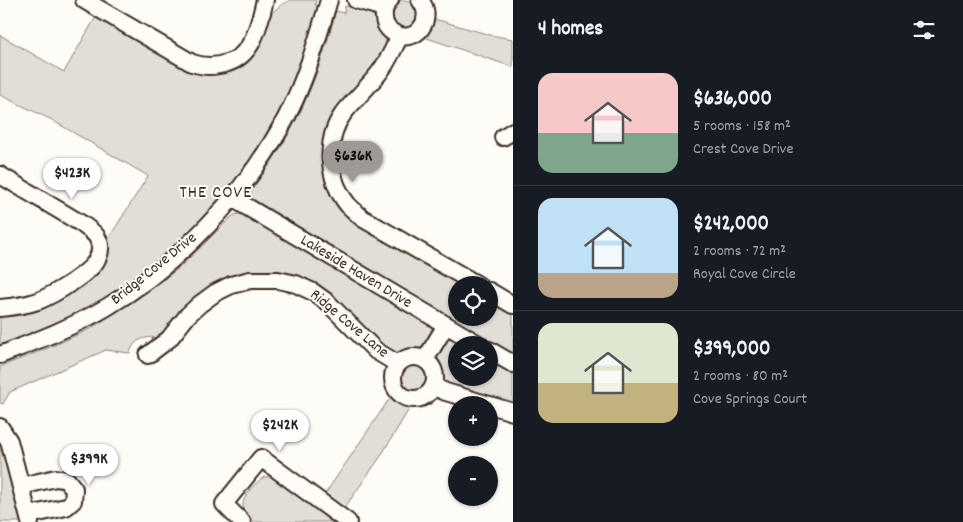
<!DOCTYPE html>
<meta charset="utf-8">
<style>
:root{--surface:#171b24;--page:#20242c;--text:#f1f3f6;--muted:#9ea1a6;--line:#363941;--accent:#9f9995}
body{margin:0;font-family:Dekko,sans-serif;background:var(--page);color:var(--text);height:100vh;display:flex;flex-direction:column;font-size:19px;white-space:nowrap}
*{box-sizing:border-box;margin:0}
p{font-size:16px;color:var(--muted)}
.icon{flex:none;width:28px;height:28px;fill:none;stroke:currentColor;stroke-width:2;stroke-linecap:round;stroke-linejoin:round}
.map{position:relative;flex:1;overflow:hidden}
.sheet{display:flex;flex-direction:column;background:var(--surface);width:450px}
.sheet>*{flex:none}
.controls{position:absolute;left:448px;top:276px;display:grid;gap:10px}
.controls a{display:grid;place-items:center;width:50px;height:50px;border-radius:50%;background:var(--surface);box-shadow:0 1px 4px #0004;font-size:25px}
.price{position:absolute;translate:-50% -42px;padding:0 11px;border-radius:18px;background:#fff;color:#222;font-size:16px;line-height:32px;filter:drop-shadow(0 1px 2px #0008)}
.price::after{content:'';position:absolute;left:50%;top:30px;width:15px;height:11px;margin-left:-8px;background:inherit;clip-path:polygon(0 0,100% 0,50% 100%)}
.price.on{background:var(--accent);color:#111}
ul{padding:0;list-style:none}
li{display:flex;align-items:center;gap:15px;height:125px;padding:0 25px}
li+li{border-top:1px solid var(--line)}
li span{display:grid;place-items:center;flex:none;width:140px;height:100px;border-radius:15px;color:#555}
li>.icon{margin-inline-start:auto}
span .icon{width:60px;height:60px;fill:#fffc;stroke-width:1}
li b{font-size:21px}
h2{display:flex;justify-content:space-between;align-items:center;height:60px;padding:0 25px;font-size:21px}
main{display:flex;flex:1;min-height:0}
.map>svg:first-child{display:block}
.green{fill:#e1ded7;stroke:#8e847a}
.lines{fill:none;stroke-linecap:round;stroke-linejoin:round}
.minor-casing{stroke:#3b2a1e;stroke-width:20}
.minor{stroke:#fdfcf7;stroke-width:16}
.labels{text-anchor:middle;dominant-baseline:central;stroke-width:4;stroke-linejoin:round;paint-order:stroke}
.street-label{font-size:16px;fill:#3b2a1e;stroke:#fdfcf7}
.neighbourhood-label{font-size:18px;letter-spacing:1px;fill:#3b2a1e;stroke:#fdfcf7}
</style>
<main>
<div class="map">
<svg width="513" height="522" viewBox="0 0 513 522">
<rect width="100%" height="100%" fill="#fdfcf7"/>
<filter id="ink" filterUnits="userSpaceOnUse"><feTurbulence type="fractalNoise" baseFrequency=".02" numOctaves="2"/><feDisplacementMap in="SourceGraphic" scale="10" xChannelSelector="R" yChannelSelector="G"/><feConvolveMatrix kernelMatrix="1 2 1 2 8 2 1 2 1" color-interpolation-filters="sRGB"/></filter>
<g filter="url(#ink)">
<g class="green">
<path d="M290,0h26l-1,5 7,2 -32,95 -52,83 -67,72 -77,54 -94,37v-32c11,-2 23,-3 34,-7 26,-8 82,-34 73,-68l41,-65 -98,-57 -50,-24v-60l64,37 33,-57 94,56c31,9 58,2 71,-30 3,-9 4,-19 9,-26 4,-7 12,-11 19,-15z"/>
<path d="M402,0c9,0 12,4 17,11l-3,14 -12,5 -10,-4 -4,-14 6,-10z"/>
<path d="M345,6c8,2 17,3 24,7 14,8 19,27 16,40l-47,64 -4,78 129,90h-7v33h33v-18l24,14v43l-256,-150c-6,-6 -7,-10 -5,-17 13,-19 27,-38 38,-58 20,-37 35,-78 45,-119l1,-2 8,2z"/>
<polygon points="431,18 490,35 513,39 513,67 421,36"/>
<path d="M240,214l7,2 181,107c7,8 4,17 -4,24 -4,4 -17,6 -23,7 -5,0 -10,-2 -15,-4l-53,-50 -86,-24 -88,62c-14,-2 -25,1 -29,15l-24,-3 -96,42 -7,12 -3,-1v-36l50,-20 38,-17 32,-20 32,-21 29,-23 27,-26 21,-21 5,-4z"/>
<polygon points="450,339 457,340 466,345 456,345 456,378 489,378 489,358 513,372 513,408 444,383 437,362 437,354 445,341"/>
<circle cx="414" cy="378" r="15"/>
<path d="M392,395c5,7 11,9 19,11l-32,53 -36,51 -20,-13z"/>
<polygon points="0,444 5,448 24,522 0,522"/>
<path d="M264,477h7l8,3 56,42h-85c-2,-2 -4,-4 -5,-7 -8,-15 8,-30 19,-38z"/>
</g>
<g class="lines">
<g class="minor-casing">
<g id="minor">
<path d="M84,0l108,63c13,4 22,4 35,0 27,-8 32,-39 38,-63"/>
<polyline points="356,0 384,8"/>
<path d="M390,0c-5,5 -7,10 -6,17 0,7 4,13 10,16 21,13 42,-14 26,-33"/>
<path d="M400,36c-7,13 -12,26 -21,37 -11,14 -25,27 -36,41 -19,26 -15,67 5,91 4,4 10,9 14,13l116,67"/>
<polyline points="503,137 513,131"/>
<path d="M0,175l82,49c5,4 12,8 15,13 4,7 4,15 0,22 -6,14 -44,36 -59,42 -12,4 -25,6 -38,7"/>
<polyline points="232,198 480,345"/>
<polyline points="489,291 513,305"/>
<polyline points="489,350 513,364"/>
<path d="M0,355c36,-14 73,-28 107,-48 72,-43 138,-113 178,-187 20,-38 32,-79 44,-120"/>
<polyline points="148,355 169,339 188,315 200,304 215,293 231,285 250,280 278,280 296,284 313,292 327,302 376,351 398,364"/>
<circle cx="414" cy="378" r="21"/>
<polyline points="425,360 446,325"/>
<polyline points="434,387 446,392 513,412"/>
<polyline points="0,427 9,441 30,522"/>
<polyline points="21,486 56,478 67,480 74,489 73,501 66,507 29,515"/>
<polyline points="242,522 224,504 261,458 348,522"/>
</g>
</g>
<use href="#minor" class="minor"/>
</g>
</g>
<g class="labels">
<g class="street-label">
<text transform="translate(154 269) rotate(-39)">Bridge Cove Drive</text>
<text transform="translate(356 272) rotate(31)">Lakeside Haven Drive</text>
<text transform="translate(349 324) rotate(40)">Ridge Cove Lane</text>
</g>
<g class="neighbourhood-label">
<text x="216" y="193">THE COVE</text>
</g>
</g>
</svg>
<div class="controls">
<a><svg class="icon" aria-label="locate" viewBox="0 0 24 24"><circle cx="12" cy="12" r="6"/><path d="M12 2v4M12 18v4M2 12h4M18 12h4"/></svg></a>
<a><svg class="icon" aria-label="layers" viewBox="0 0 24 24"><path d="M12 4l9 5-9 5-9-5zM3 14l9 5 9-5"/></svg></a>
<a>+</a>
<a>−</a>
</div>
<b class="price on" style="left:353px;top:183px">$636K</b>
<b class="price" style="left:72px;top:200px">$423K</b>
<b class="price" style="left:280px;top:452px">$242K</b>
<b class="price" style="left:89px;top:486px">$399K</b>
</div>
<section class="sheet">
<h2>4 homes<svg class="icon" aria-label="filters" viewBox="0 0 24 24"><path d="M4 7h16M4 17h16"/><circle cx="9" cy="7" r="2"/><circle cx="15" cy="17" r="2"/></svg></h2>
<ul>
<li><span style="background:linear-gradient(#f6c9c9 60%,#7fa58c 0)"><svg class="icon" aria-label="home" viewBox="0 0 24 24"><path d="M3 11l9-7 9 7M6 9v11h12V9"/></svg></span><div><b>$636,000</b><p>5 rooms · 158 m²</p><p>Crest Cove Drive</p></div></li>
<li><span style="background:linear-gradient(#bfe0f5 75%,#b9a48a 0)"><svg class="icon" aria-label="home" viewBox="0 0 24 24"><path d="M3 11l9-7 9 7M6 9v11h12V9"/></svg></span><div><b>$242,000</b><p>2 rooms · 72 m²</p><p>Royal Cove Circle</p></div></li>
<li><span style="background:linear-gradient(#dfe7d0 60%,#c2b280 0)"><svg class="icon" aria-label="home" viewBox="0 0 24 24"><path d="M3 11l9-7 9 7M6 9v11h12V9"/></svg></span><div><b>$399,000</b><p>2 rooms · 80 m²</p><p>Cove Springs Court</p></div></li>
</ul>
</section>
</main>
